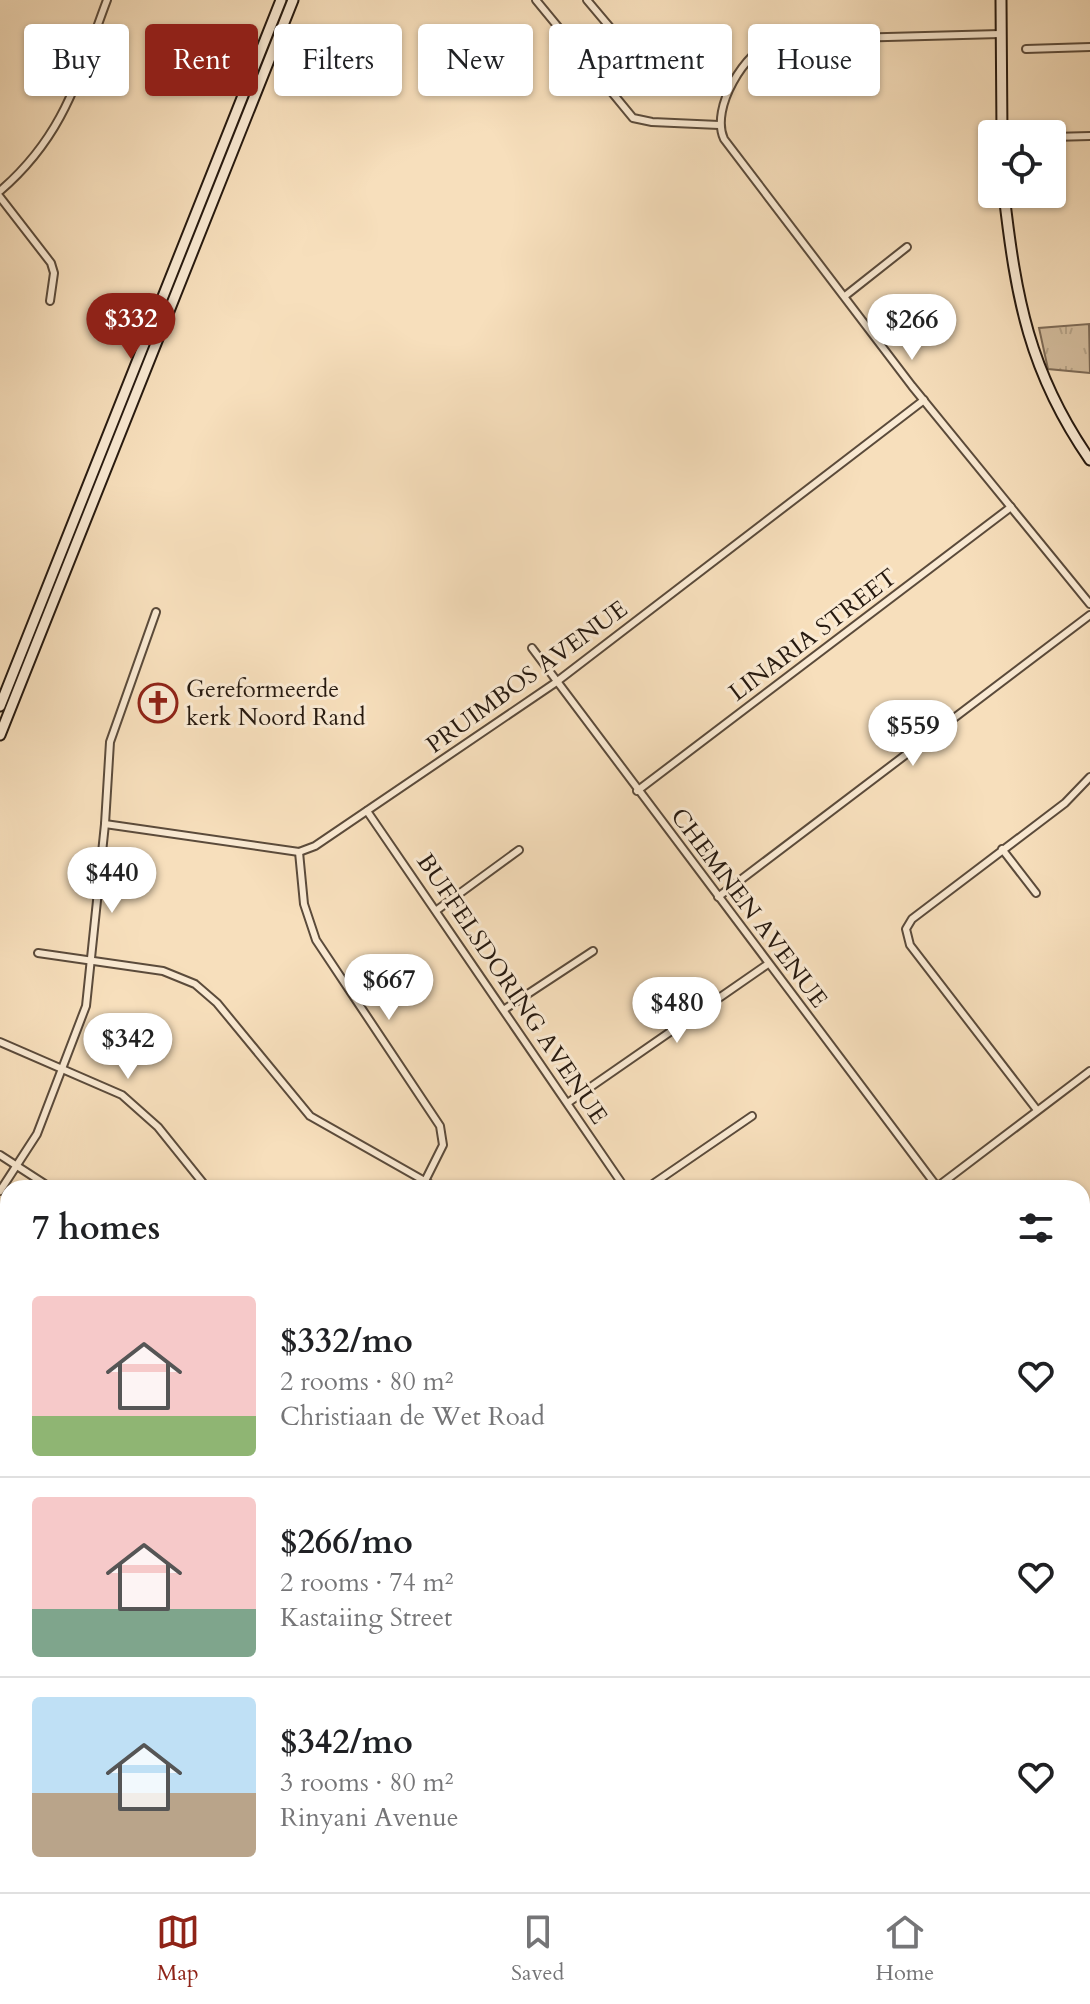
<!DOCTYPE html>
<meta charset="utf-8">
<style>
:root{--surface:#fff;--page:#f6f6f6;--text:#202124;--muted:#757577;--line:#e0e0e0;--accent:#8f2418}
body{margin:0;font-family:Cardo,serif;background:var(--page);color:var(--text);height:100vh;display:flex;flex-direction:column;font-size:30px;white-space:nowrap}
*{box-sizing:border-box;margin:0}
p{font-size:26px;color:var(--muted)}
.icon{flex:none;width:44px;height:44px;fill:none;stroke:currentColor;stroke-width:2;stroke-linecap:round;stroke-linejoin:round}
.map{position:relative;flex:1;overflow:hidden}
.panel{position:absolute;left:0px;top:1180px;width:1090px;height:712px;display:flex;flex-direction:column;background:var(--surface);border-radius:24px 24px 0 0;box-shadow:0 2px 6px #0004}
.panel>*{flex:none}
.hud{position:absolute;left:24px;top:24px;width:1042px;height:72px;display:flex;gap:16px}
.buttons{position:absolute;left:978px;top:120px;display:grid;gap:16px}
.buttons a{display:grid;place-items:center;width:88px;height:88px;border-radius:8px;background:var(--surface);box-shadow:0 2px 6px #0004;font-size:40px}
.price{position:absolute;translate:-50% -68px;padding:0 18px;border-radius:28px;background:#fff;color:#222;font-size:26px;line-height:52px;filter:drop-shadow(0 2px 4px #0008)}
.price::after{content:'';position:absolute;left:50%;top:48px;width:24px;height:18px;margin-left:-12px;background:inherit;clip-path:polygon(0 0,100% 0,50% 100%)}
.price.on{background:var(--accent);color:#fff}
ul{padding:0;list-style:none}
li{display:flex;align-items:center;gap:24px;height:200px;padding:0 32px}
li+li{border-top:2px solid var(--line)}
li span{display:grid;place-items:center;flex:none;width:224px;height:160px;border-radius:8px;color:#555}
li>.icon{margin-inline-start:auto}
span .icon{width:96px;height:96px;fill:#fffc;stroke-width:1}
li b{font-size:34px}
h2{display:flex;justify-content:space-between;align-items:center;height:96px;padding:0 32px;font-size:34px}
.chip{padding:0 28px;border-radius:8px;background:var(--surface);box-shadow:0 2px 6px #0004;font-size:28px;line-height:72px}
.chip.on{background:var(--accent);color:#fff}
.dock{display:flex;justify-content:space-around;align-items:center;height:112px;border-top:2px solid var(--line);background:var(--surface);font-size:22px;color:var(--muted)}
.dock a{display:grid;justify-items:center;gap:4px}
.dock .on{color:var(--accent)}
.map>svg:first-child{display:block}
.park{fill:url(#park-tufts);stroke:#7e6c58;stroke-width:2}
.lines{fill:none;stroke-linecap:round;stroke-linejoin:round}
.street-casing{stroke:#5b4b3b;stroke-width:10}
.secondary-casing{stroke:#271a10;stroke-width:13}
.street{stroke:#faead3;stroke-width:6}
.secondary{stroke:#faead3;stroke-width:9}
.labels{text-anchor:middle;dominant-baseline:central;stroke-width:6;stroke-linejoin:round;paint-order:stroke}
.street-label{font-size:24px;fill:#271a10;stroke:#faead3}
.poi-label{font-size:24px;fill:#271a10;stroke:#faead3;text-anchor:start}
</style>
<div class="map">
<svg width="1090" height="1892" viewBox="0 0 1090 1892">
<defs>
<pattern id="park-tufts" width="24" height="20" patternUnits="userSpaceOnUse" patternTransform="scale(2)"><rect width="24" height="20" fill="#d4be9f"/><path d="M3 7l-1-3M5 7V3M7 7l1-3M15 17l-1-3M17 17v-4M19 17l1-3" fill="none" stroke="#b6a388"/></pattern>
</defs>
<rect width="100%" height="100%" fill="#f7dfbc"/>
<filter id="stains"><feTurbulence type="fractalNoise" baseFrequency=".0025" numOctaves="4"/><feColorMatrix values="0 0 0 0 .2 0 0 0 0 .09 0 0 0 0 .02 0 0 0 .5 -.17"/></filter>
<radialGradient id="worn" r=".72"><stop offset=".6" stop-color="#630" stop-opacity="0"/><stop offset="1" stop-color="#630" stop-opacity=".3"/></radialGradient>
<polygon class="park" points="1089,324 1090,373 1048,369 1039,328"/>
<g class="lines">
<g class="street-casing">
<g id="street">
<polyline points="536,0 633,118 652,122 719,125"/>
<polyline points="587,0 619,38"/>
<path d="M1000,34l-225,6c-30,11 -65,68 -51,99l188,247 178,218"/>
<polyline points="1026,49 1090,47"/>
<polyline points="1052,137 1090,136"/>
<path d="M0,191c65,-56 78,-114 107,-191"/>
<polyline points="0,197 51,263 54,273 50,301"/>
<polyline points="845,296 907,247"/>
<polyline points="532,648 938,1188"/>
<polyline points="637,791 1011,507"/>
<polyline points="367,811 625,1188"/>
<polyline points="105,824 299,852 315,846 555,683 924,400"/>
<polyline points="1002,849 1036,893"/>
<polyline points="299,852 304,904 316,940 440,1126 443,1145 425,1181"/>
<polyline points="718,897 1090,615"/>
<polyline points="437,910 519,850"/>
<polyline points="38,953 163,971 195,984 217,1003 310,1116 437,1188"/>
<polyline points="505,1009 593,951"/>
<polyline points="0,1042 122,1095 158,1127 207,1188"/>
<polyline points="569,1102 768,964"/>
<polyline points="1037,1110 910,945 906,929 912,919 1065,803 1090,777"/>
<polyline points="0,1155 51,1188"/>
<polyline points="937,1187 1090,1071"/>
<polyline points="647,1188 752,1116"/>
<polyline points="0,1191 37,1134 86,1006 105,824 110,742 156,612"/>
<polyline points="1082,1377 1090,1388"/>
<polyline points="0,1396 8,1395"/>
<polyline points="0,1520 8,1555"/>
<polyline points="1082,1554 1090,1552"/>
<polyline points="0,1720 8,1718"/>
<polyline points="1082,1745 1090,1742"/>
<polyline points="1082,1857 1090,1852"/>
<polyline points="1082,1865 1090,1877"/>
<polyline points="106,1884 124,1892"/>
<polyline points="274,1892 277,1884"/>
<polyline points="402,1892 405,1884"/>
<polyline points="535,1892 539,1884"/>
<polyline points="664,1892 667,1884"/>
<polyline points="875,1892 880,1884"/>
<polyline points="1032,1892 1043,1884"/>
</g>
</g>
<g class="secondary-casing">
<g id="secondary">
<polyline points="1001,0 1002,134"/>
<path d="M1004,194c12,104 25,178 86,266"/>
<polyline points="0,706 281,0"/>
<polyline points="0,735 293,0"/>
<polyline points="1082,1636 1090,1633"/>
<polyline points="754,1892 757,1884"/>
</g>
</g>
<use href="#street" class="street"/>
<use href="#secondary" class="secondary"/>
</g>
<defs>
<g id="church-ring" transform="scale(2)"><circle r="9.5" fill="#faead3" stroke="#8f2418" stroke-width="1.5"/><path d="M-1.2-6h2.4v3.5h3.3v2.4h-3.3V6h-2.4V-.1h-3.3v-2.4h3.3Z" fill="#8f2418"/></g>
</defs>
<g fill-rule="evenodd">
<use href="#church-ring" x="158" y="703"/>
</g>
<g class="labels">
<g class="street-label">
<text transform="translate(813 635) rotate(-37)">LINARIA STREET</text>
<text transform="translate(527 677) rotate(-36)">PRUIMBOS AVENUE</text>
<text transform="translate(749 908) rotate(53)">CHEMNEN AVENUE</text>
<text transform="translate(512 989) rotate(56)">BUFFELSDORING AVENUE</text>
</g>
<g class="poi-label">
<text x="186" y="689">Gereformeerde<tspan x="186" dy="28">kerk Noord Rand</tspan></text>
</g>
</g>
<rect width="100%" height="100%" filter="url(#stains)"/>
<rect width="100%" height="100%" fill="url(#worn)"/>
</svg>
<div class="buttons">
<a><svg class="icon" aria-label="locate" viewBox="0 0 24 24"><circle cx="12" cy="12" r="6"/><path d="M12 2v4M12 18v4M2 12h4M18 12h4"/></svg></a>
</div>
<b class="price on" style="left:131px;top:361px">$332</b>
<b class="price" style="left:912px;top:362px">$266</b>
<b class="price" style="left:913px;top:768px">$559</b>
<b class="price" style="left:112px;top:915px">$440</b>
<b class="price" style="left:389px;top:1022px">$667</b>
<b class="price" style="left:677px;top:1045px">$480</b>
<b class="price" style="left:128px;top:1081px">$342</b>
<div class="hud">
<a class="chip">Buy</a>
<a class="chip on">Rent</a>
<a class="chip">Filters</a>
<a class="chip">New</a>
<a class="chip">Apartment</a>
<a class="chip">House</a>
</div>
<section class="panel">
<h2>7 homes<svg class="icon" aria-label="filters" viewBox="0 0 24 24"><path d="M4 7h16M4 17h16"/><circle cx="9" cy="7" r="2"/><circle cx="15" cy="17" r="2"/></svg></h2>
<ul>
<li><span style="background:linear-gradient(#f6c9c9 75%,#8fb573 0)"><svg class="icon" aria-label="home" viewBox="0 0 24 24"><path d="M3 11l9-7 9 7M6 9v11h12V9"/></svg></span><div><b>$332/mo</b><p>2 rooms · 80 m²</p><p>Christiaan de Wet Road</p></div><svg class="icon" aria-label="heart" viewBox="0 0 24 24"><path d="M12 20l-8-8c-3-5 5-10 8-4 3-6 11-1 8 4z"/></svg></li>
<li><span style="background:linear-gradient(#f6c9c9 70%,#7fa58c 0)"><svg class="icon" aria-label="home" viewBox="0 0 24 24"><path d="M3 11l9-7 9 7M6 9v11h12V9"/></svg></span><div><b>$266/mo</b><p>2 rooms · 74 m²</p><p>Kastaiing Street</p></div><svg class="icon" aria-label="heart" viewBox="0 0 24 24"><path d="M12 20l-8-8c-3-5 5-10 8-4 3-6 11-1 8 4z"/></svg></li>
<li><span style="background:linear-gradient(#bfe0f5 60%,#b9a48a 0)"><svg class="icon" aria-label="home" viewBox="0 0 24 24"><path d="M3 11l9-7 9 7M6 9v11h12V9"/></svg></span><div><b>$342/mo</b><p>3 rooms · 80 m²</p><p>Rinyani Avenue</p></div><svg class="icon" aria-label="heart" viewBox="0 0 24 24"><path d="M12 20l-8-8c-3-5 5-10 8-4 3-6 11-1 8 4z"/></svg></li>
</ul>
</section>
</div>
<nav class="dock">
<a class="on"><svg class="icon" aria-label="map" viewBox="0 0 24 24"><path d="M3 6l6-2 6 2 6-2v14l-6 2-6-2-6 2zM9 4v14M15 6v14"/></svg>Map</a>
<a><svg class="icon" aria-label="saved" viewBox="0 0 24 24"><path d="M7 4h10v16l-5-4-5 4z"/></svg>Saved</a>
<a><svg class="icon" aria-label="home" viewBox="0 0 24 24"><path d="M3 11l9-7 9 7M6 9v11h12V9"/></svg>Home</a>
</nav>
